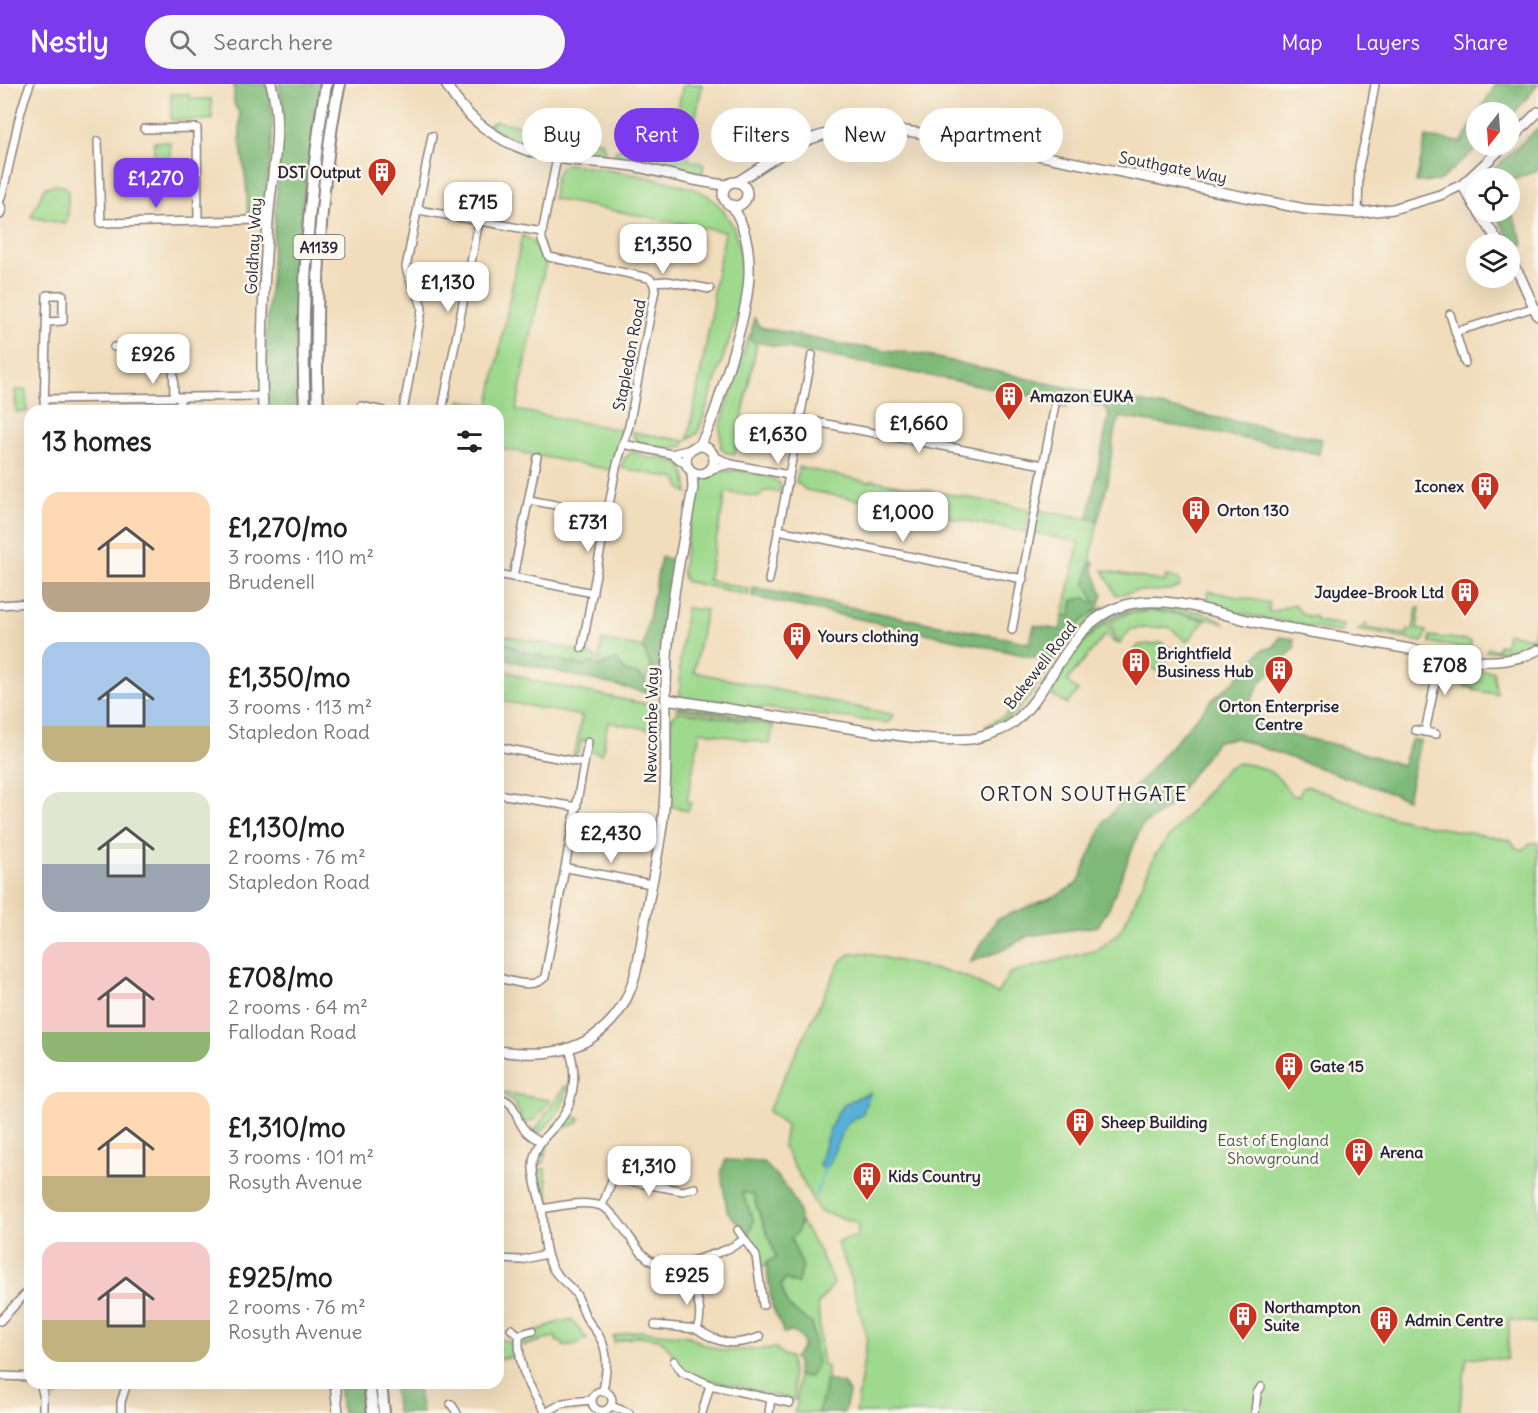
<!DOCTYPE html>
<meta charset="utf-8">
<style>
:root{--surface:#fff;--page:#f6f6f6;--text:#222;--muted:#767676;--accent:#7c3aed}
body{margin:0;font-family:Delius,sans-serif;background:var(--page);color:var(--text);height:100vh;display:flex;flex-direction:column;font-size:22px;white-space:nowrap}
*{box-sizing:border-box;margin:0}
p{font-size:20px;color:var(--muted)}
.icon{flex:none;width:33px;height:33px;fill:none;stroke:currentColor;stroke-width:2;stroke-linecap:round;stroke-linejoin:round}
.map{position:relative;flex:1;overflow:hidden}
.side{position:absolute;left:24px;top:321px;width:480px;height:984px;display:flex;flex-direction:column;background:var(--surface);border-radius:18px;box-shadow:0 6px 24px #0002}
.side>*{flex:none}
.banner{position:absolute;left:522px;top:24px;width:570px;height:54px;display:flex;gap:12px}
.needle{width:39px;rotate:197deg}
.buttons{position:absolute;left:1466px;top:18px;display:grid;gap:12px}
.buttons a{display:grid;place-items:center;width:54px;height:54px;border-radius:50%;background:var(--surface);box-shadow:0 6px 24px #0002;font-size:30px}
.price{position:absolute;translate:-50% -51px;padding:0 14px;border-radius:12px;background:#fff;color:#222;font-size:20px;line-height:39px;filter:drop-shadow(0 2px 3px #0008)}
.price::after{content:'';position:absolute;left:50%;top:36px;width:18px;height:14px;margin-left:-9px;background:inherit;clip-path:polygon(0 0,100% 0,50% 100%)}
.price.current{background:var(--accent);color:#fff}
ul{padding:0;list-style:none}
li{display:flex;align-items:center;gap:18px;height:150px;padding:0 18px}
li span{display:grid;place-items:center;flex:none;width:168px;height:120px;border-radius:18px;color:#555}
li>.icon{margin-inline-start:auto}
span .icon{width:72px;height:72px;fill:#fffc;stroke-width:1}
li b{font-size:26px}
h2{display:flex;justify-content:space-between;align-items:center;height:72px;padding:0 18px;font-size:26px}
.tag{padding:0 21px;border-radius:27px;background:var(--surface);box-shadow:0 6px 24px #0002;font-size:21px;line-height:54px}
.tag.current{background:var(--accent);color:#fff}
header{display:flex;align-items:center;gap:36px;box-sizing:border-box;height:84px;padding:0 30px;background:var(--accent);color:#fff}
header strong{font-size:28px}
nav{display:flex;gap:33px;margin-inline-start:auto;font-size:21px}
.search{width:420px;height:54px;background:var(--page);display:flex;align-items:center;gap:15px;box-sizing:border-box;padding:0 21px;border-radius:33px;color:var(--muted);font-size:22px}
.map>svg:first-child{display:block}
.green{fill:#9ed98d;stroke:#607e64;stroke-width:1.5}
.forest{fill:#7eb978;stroke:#506e5a;stroke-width:1.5}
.water{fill:#59b0d6;stroke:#3e6988;stroke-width:1.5}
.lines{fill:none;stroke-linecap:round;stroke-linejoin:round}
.stream{stroke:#59b0d6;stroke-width:2}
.street-casing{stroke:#8a807c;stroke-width:10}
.secondary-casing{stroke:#8a807c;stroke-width:12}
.primary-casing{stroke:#8a807c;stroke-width:14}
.street{stroke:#fff;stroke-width:7}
.secondary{stroke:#fff;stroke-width:9}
.primary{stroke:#fff;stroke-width:10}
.labels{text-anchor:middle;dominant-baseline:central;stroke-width:5;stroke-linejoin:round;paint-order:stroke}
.shield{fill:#fbf7ec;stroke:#636270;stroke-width:1.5}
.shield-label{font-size:15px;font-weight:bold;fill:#22223b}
.street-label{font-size:16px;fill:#22223b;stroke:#fbf7ec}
.poi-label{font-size:16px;font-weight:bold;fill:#22223b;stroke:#fbf7ec;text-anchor:start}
.park-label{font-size:16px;fill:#475954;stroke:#fbf7ec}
.quarter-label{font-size:20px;letter-spacing:1.5px;fill:#22223b;stroke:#fbf7ec}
</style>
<header>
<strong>Nestly</strong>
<div class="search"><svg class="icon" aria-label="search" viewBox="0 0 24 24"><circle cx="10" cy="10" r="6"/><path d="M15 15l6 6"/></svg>Search here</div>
<nav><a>Map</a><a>Layers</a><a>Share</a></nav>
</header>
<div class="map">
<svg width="1538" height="1329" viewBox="0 0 1538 1329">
<rect width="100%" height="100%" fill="#fbf7ec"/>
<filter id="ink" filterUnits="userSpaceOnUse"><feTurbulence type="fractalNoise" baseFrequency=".0167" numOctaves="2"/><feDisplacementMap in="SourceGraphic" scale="12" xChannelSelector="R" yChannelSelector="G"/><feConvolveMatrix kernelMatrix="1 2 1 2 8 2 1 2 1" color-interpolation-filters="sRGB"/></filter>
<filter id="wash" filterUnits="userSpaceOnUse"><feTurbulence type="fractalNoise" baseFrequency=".008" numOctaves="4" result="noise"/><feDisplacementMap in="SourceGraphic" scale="24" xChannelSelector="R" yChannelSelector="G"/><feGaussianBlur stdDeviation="1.35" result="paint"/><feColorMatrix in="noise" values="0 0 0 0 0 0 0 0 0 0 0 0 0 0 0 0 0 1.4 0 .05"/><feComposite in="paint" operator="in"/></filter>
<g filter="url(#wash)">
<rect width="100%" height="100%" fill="#f1ddbc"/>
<g class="green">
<polygon points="683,0 702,0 688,76 704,80 702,92 620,76 614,70 618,65 623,63 654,68 670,64"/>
<polygon points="171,10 189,10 190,15 211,15 212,36 171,36"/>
<path d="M495,37l86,16 21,5 3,9 -8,7c-45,-5 -70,-8 -109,-33z"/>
<rect x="154" y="58" width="16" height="17"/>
<path d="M568,80c35,5 70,10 105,19 11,3 25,5 34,12 37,26 38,75 32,115l-41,123 -10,6 26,-137 -1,-10 12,-60 -172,-33c2,-13 0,-31 15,-35z"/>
<polygon points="57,101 64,102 68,106 68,134 65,140 31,133 45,103"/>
<polygon points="522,151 531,156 546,177 516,326 622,346 611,386 498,364 498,327 458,327 460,316 489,321"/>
<polygon points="749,251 758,253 735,370 725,368 721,364 720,342"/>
<polygon points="15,306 26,306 27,328 16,328"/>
<path d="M632,348l54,9 -3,5c-16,3 -46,6 -51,-14z"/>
<path d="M632,368c10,1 17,10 27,5 27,8 25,8 29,36l-8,-5 -3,-9 -56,-11 3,-9z"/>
<polygon points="799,383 869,398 872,396 1030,425 1026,448 806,406 796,398"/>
<path d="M735,386c15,3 34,3 45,14v8l-16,-1 -5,6 -33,-5 -18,88 41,9 -1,6 -63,-14 -3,-10c3,-17 12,-88 25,-96 8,-4 20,-3 28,-5z"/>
<polygon points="1038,426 1098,436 1086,500 1096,519 1070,532 1063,532 1079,458 1034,449"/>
<path d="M1103,486l61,12 2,-6 13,3 1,7c-16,7 -27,4 -44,5 -7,1 -13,4 -20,4z"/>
<polygon points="1208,507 1270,519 1268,527 1272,528 1294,520 1303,531 1316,533 1316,537 1344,541 1341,549 1207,523"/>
<path d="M1152,521c18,2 60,6 72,18 -99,-24 -119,-21 -175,67l-1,-5c29,-42 48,-77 104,-80z"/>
<path d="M1105,522c-3,6 -30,26 -38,34 -20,25 -35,65 -63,81 -6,3 -12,4 -18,7l-1,-2 18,-9 11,-10 16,-18 40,-56 14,-15z"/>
<polygon points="686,524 706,526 694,588 894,631 888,639 680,614 680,578"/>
<polygon points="1417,524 1420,524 1417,545 1427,547 1423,558 1358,546 1366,540 1366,544 1407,551 1408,546 1413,546"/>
<polygon points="1150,527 1169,528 1205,536 1187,558 1169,543 1131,545 1119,560 1110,538 1127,530"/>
<polygon points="1538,529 1538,556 1512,566 1486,568 1488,564 1497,566 1499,560 1505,561 1507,549 1532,554"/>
<path d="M1107,539l9,21 -11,-9 -38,46 11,10 -11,13 -18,-11c17,-25 31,-54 58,-70z"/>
<polygon points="498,550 567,564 596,573 595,580 591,578 586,583 520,567 501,556 498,556"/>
<polygon points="1430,552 1471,557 1470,564 1430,559"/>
<polygon points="602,556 643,564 651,584 645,596 637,590 625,588 616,576 598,582"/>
<polygon points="1162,559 1173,567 1157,587 1133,568 1139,561"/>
<polygon points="1444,581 1467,586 1493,587 1497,610 1473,606 1473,604 1464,602 1461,596 1442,592"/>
<polygon points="498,584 534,597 655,622 661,631 661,647 608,638 602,670 590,667 590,657 582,656 578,669 573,672 577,659 582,632 502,617 498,635"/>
<polygon points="681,622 817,642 816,645 676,624"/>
<polygon points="677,627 773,641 770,660 700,647 687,717 691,718 688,727 671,722 669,716 670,637"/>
<path d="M1239,679c25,3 40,10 52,32l8,1 3,-8 6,-2 76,29 46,11 80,14 7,8 6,2 7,-7h8v480l-28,-3 -3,39 -40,-2 -8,56h-603l11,-75 -18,-66 -12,-29 12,-6 8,1 1,-12 -3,-4 -36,-11 -36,-65 3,-21 -18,-14 72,-149 10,-8 14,-1 100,23 33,18 13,-21 87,-23 11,-8 12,-11 11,-21 25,-57 71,-85z"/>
<path d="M566,1001l2,2c-4,21 -14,32 -29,46h-6z"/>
<polygon points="499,1008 550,1016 536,1035 523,1039 514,1018"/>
<path d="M570,1031l10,4 -1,3c-5,3 -10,3 -15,6 -13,7 -19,21 -20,35h-5l-2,-2 5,-17 25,-28z"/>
<polygon points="539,1085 545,1085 550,1120 544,1117 537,1088"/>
<polygon points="754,1105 779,1175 762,1184 756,1165 747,1147 739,1106"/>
<polygon points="801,1138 820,1168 834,1200 818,1220 822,1279 827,1283 827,1298 819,1329 794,1329 797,1321 798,1291 815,1279 787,1223 780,1201 789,1155"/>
<polygon points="571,1235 587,1255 574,1261 563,1261 562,1258 556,1257 556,1252 523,1262 523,1253 553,1240"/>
<polygon points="639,1247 689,1252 703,1260 725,1267 776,1264 783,1271 790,1273 795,1316 697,1293 685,1287 666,1261 659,1255 638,1252 614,1258 613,1253 627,1249"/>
<polygon points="498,1254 515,1260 515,1272 498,1275"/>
<polygon points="47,1299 76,1299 75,1305 66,1304 55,1314 48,1311"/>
</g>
<g class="forest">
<path d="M234,0h32c14,42 1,88 -3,130l-3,3 -12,-1 -2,-34 -6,-43v-25l-6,-10z"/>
<path d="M278,0h43c-9,59 -20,117 -23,176 -2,51 2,101 5,151h-40l-1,-15 21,-292z"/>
<polygon points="1496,0 1538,0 1538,1 1509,35 1509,28 1479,28"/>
<polygon points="1476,34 1476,62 1479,62 1439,97 1416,98 1426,53 1462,58"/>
<polygon points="1538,44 1538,86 1509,98 1509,94 1484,94"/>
<polygon points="1509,123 1524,160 1516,164 1493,128 1509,128"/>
<polygon points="754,234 760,243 844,261 920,270 1051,300 1322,355 1319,370 1206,347 1120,333 1114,349 1108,398 1098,436 1088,434 1109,331 1105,323 1069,315 1067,324 1058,323 1059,317 750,257"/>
<polygon points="661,473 676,477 663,578 657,585 652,585 643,564"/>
<polygon points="1090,478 1094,478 1093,485 1103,511 1097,525 1064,552 1065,556 1050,577 903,544 752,513 753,504 1030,559 1034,541 1060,546 1063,532 1070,532 1073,516 1086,514 1093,520 1095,519 1086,500"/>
<polygon points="1280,553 1294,555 1295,564 1261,598 1250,619 1267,645 1336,661 1402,681 1412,655 1420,657 1407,715 1235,654 1217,657 1167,724 1141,743 1110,822 1098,842 1028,852 1003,866 970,878 997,835 1058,811 1078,799 1104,738 1212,616 1235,596 1262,566 1274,563"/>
<polygon points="498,556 501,556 520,567 585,582 591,578 599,583 616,576 625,587 637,590 645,596 648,609 512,577 498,570"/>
<path d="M726,1076l37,2c15,15 42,42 36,65 -1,5 -5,9 -8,12l12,28 -6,17 -12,-5 -4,6 7,21 24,18 5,40 -7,13 -13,-1v-14l-3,-4c2,-3 5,-5 7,-8 7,-12 -7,-21 -17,-17l-12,-27 -6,-43 10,-6 -20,-52 -2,-10 -12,-3 12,29 -6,14 -21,-24 -6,-40z"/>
<polygon points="825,1296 843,1299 849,1309 844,1329 817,1329 823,1314"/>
<polygon points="339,1299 361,1299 366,1329 342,1329"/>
<polygon points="393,1299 417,1299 422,1329 397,1329"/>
</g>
<path class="water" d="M870,1009l-8,22 -11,5 -8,10 -14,35 -5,3 -5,-2c4,-17 11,-45 22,-58 7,-8 20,-12 29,-15z"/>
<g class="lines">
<polyline class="stream" points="816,1111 825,1083"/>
</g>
</g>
<g filter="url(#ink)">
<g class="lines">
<g class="street-casing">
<g id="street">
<polyline points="144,45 197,44 198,136"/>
<polyline points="98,57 101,139 268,136"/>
<polyline points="557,74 542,148 542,156 549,173 649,194 653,198 655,206 629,342 623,360 671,370 686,380"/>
<path d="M0,116c13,-40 14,-76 30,-116"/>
<polyline points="0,120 2,125 0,131"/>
<polyline points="418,126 542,148"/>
<polyline points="1358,129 1359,82 1367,47 1375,0"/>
<polyline points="653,198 667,197 710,205"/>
<polyline points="1450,230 1465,279"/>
<polyline points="1455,248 1535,223"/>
<polyline points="114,263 164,263 173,271 174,313"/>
<polyline points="180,313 180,327"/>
<polyline points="44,315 262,312"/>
<polyline points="361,322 383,327"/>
<polyline points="44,327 47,211 63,211 63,237 48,238"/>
<path d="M403,327l19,-102c-2,-16 -14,-26 -16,-42l26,-131"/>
<polyline points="442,327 479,137"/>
<polyline points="800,335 1043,381"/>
<polyline points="671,370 691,365"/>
<polyline points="714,372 731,380 789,391"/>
<polyline points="711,385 731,380"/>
<polyline points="529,416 608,431"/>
<polyline points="778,446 1023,495"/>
<polyline points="498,490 593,509"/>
<polyline points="513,493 537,373"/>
<polyline points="769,496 812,271"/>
<polyline points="0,521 30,519"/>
<polyline points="1012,546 1056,315"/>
<polyline points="582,564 616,384 623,360"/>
<polyline points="1415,646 1436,650"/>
<polyline points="1425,648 1441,570"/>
<polyline points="498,663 584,679"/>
<polyline points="498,710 577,723"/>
<polyline points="567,784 651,800"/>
<path d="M498,894c16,3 34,12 47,-1l43,-235"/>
<path d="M569,965c8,21 6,52 -8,70 -12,15 -27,24 -28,45 -1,15 6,30 9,45 3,20 0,39 10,58 5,11 17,17 24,27 5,8 6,17 11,25 4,7 10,12 13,19 10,17 6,35 3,53"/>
<path d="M498,1014c15,3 16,11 21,23 4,9 13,16 21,20"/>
<polyline points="613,1094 615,1081"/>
<polyline points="602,1122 613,1094 683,1107 695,1104"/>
<path d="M542,1125c18,-3 41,-9 59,-3 6,2 13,10 17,15 27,35 29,55 80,38 16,-5 33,-9 46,-20"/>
<polyline points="738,1146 756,1172 763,1221"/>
<polyline points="498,1175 521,1176 546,1170"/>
<polyline points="0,1237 30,1205"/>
<path d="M655,1241l42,4c9,-22 -6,-44 -13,-66"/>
<polyline points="511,1245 519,1251 532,1247"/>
<path d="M697,1245c23,15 36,18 63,8"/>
<path d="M519,1251c-1,36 9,48 26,78"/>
<polyline points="674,1277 682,1288 710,1301 790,1319"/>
<polyline points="0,1292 30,1293"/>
<polyline points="40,1299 43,1310 43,1329"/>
<circle cx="602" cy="1317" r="10"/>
<polyline points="451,1320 457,1329"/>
<polyline points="611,1322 629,1329"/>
<polyline points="121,1329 121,1318 127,1299"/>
<polyline points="545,1329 563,1319 591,1316"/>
<polyline points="702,1329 710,1301"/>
<polyline points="769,1329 771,1314"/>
<polyline points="1255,1329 1257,1309 1261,1303"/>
</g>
</g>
<g class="secondary-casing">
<g id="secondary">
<path d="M446,0c23,41 64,66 110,74 25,4 52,4 77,8 32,6 62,17 94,19"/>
<polyline points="1509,57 1538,28"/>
<path d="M737,98c23,-14 46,-31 71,-42 48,-20 101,-9 150,-1l347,70 53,4 35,-4 47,-14 22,-10 42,-39"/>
<circle cx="735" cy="110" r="12"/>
<polyline points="1462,101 1476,124"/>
<polyline points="1479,128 1500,160"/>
<polyline points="1509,175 1520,192 1538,232"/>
<path d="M263,327c-3,-63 1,-127 5,-189 3,-46 16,-94 3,-138"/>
<circle cx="700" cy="376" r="14"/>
<path d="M699,362c14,-23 20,-48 28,-73 16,-54 38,-115 5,-168"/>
<path d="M666,615c57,9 114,18 170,27 44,7 90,16 135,13 10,-1 35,-10 42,-16 41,-33 54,-101 109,-117 46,-14 97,9 142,18 70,12 140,23 209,37 23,1 44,0 65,-11"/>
<path d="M498,967c47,6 88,3 119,-37 21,-28 23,-65 29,-99 6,-35 15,-71 18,-107 4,-50 0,-100 3,-149 3,-57 16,-115 26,-171l-1,-16"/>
<polyline points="335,1299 338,1329"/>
</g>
</g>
<g class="primary-casing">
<g id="primary">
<path d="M305,327c-5,-110 3,-218 21,-327"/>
<path d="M318,327c-3,-78 -1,-155 7,-232 4,-32 7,-64 15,-95"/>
<polyline points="369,1299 373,1329"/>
<polyline points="381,1299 384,1329"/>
</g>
</g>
<use href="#street" class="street"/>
<use href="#secondary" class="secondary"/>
<use href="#primary" class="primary"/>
</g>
</g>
<defs>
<g id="building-pin" transform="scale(1.5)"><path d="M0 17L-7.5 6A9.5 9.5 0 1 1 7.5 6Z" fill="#c8321e" stroke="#fbf7ec"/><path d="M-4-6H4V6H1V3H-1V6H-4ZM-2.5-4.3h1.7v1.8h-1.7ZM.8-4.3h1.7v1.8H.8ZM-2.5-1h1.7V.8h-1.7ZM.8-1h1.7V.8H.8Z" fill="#fff"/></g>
</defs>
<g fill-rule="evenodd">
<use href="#building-pin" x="382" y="88"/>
<use href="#building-pin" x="1009" y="312"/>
<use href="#building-pin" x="1485" y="402"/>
<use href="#building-pin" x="1196" y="426"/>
<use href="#building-pin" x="1465" y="508"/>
<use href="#building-pin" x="797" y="552"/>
<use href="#building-pin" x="1136" y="578"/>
<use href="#building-pin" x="1279" y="586"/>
<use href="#building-pin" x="1289" y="982"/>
<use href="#building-pin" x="1080" y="1038"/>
<use href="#building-pin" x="1359" y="1068"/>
<use href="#building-pin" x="867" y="1092"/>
<use href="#building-pin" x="1243" y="1232"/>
<use href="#building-pin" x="1384" y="1236"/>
</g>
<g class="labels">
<rect class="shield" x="293.5" y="151" width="51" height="24" rx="4.5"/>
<g class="shield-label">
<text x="319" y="163">A1139</text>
</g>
<g class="street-label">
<text transform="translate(1173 83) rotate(11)">Southgate Way</text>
<text transform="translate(253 162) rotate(-87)">Goldhay Way</text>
<text transform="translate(629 271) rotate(-79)">Stapledon Road</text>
<text transform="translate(1040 581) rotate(-52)">Bakewell Road</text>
<text transform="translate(651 641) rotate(-89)">Newcombe Way</text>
</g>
<g class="poi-label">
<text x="361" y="88" text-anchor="end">DST Output</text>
<text x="1030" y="312">Amazon EUKA</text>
<text x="1464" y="402" text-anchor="end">Iconex</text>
<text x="1217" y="426">Orton 130</text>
<text x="1444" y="508" text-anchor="end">Jaydee-Brook Ltd</text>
<text x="818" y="552">Yours clothing</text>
<text x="1157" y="569">Brightfield<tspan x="1157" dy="18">Business Hub</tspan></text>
<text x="1279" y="622" text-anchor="middle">Orton Enterprise<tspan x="1279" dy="18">Centre</tspan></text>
<text x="1310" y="982">Gate 15</text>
<text x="1101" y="1038">Sheep Building</text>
<text x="1380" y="1068">Arena</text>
<text x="888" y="1092">Kids Country</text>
<text x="1264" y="1223">Northampton<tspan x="1264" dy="18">Suite</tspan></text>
<text x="1405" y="1236">Admin Centre</text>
</g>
<g class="park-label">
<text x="1273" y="1056">East of England<tspan x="1273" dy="18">Showground</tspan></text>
</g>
<g class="quarter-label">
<text x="1084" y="709">ORTON SOUTHGATE</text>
</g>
</g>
</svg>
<div class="buttons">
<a><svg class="needle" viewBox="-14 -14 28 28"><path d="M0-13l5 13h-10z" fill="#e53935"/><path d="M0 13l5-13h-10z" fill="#767676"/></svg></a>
<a><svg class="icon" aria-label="locate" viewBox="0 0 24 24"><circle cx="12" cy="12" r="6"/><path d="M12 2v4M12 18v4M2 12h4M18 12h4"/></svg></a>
<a><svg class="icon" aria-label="layers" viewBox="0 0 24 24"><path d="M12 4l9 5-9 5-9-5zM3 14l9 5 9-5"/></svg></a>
</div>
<b class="price current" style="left:156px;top:125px">£1,270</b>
<b class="price" style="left:478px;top:149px">£715</b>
<b class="price" style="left:663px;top:191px">£1,350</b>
<b class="price" style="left:448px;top:229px">£1,130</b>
<b class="price" style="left:153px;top:301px">£926</b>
<b class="price" style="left:919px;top:370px">£1,660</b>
<b class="price" style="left:778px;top:381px">£1,630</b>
<b class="price" style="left:903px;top:459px">£1,000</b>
<b class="price" style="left:588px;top:469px">£731</b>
<b class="price" style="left:1445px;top:612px">£708</b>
<b class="price" style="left:611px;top:780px">£2,430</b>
<b class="price" style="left:649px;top:1113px">£1,310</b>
<b class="price" style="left:687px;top:1222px">£925</b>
<div class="banner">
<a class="tag">Buy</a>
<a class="tag current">Rent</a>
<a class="tag">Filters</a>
<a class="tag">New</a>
<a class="tag">Apartment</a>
</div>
<section class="side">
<h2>13 homes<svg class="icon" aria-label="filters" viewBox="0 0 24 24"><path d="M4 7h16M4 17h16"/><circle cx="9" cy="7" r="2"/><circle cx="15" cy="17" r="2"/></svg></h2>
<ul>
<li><span style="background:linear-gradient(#ffd9b3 75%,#b9a48a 0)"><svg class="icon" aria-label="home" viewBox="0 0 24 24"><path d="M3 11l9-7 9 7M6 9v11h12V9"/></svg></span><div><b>£1,270/mo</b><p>3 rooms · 110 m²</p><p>Brudenell</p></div></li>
<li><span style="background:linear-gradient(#a9c7e8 70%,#c2b280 0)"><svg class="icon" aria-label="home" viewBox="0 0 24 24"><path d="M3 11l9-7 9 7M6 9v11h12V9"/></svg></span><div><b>£1,350/mo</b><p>3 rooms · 113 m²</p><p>Stapledon Road</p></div></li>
<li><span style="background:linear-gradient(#dfe7d0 60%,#9aa5b1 0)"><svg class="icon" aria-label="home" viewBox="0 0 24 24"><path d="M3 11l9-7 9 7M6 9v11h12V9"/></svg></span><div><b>£1,130/mo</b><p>2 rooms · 76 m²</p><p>Stapledon Road</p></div></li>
<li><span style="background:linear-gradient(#f6c9c9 75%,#8fb573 0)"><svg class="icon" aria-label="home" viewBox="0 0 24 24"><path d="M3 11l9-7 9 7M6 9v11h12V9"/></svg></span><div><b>£708/mo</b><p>2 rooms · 64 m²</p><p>Fallodan Road</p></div></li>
<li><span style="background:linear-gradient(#ffd9b3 70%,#c2b280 0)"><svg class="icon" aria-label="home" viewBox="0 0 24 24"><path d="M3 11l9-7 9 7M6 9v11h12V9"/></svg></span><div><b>£1,310/mo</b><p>3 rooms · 101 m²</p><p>Rosyth Avenue</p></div></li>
<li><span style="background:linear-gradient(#f6c9c9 65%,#c2b280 0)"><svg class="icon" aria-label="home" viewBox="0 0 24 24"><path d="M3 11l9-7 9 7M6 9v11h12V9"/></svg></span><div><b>£925/mo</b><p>2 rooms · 76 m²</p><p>Rosyth Avenue</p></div></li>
</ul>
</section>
</div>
